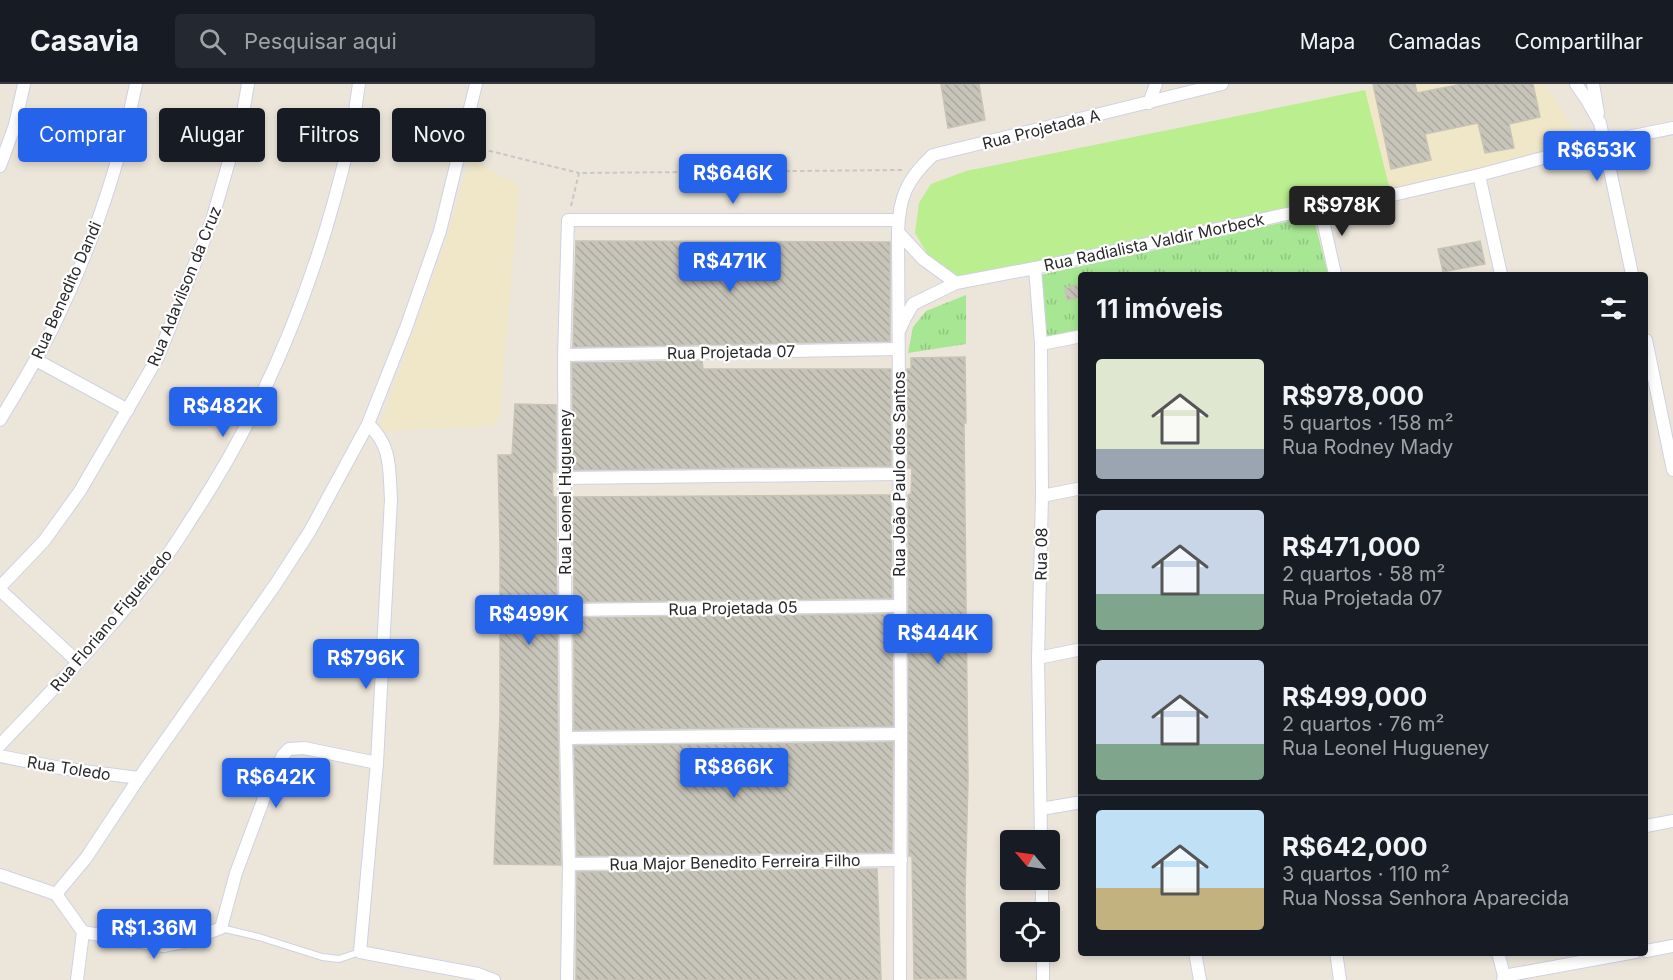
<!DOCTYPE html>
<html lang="pt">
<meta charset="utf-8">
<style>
:root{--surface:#171b24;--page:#242831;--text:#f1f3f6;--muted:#9ea1a6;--line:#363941;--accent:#2563eb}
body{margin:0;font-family:Inter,sans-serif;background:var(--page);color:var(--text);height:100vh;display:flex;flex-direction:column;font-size:22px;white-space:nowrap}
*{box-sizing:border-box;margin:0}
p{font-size:20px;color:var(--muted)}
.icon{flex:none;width:33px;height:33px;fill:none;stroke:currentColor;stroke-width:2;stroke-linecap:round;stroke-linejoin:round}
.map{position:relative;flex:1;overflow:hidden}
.panel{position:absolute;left:1078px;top:188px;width:570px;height:684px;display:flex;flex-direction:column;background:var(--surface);border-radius:6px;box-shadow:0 3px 9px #0003}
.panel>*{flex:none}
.banner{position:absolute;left:18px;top:24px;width:570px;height:54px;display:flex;gap:12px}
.needle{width:39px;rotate:299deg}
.tools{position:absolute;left:1000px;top:746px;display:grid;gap:12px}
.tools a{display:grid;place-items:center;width:60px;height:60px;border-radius:6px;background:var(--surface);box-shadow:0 3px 9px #0003;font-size:30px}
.price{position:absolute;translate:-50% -51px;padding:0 14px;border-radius:6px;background:var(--accent);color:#fff;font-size:20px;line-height:39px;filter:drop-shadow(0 2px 3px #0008)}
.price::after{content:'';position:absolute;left:50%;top:36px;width:18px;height:14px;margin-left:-9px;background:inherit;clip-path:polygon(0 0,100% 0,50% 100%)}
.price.current{background:#222;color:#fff}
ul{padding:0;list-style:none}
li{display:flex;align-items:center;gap:18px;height:150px;padding:0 18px}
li+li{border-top:2px solid var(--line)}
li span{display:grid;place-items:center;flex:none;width:168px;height:120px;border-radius:6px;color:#555}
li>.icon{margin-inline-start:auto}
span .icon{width:72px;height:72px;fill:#fffc;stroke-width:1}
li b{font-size:26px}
h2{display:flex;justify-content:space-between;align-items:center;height:72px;padding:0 18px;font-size:26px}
.pill{padding:0 21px;border-radius:6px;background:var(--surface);box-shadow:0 3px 9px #0003;font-size:21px;line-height:54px}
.pill.current{background:var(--accent);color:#fff}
header{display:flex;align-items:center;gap:36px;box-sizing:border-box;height:84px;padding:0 30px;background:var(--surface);border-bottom:2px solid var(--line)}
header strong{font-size:28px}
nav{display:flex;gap:33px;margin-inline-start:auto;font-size:21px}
.search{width:420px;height:54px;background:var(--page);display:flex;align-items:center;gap:15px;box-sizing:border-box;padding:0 21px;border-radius:6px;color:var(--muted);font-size:22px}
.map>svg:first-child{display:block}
.education{fill:#efe7c8}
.park{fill:url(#park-tufts)}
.pitch{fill:#bbee8e}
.building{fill:url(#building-back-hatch);stroke:#c8c3b4;stroke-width:1.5}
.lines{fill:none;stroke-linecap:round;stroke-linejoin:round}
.service-casing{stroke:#cfd1e3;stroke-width:8}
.minor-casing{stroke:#cfd1e3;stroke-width:14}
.path{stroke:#c7c7c7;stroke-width:2;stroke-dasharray:4.5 3;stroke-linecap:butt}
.service{stroke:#fff;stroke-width:6}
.minor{stroke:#fff;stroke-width:12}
.labels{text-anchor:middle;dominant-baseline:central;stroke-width:4.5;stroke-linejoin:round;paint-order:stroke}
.street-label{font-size:16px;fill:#292929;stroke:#fff}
</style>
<header>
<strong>Casavia</strong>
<div class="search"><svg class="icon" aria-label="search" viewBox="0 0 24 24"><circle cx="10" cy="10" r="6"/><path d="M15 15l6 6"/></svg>Pesquisar aqui</div>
<nav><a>Mapa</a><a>Camadas</a><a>Compartilhar</a></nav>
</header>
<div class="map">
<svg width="1673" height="896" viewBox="0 0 1673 896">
<defs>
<pattern id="park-tufts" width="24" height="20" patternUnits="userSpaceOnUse" patternTransform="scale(1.5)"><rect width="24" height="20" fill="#a7e693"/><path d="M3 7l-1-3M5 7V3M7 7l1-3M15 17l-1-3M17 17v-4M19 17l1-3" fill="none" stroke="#90c57f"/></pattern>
<pattern id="building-back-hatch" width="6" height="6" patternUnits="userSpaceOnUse" patternTransform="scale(1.5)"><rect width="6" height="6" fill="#c7c4b9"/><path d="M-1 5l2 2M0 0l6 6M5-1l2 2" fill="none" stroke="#aba89f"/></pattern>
</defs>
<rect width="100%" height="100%" fill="#ece6da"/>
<g class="education">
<polygon points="1390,0 1544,0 1581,57 1543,69 1390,106 1365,6"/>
<polygon points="470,75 519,102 500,330 494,342 382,347 380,343 446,156"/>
</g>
<g class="park">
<polygon points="1313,132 1328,190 1082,190 1081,247 1044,255 1040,191"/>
<polygon points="966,211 966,260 908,269 913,243 926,227"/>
</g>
<polygon class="pitch" points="1365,6 1390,106 985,191 956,193 932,178 915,149 919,119 931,100 966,87"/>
<g class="building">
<polygon points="941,0 979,0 985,36 948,44"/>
<polygon points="1373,0 1415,0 1417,9 1462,0 1533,0 1540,33 1509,40 1514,64 1485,69 1478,39 1425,50 1431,76 1391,85"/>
<polygon points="576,157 890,158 890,257 573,263"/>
<polygon points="1480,157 1485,180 1443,188 1438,165"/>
<polygon points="1082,200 1082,213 1067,216 1065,204"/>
<polygon points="965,273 966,339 964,339 968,696 965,810 966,895 914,895 912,772 909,772 908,411 911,410 912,384 908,384 907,285 911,285 911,274"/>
<polygon points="702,277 703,285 891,285 891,382 573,386 572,279"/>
<polygon points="515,320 556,321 556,388 552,388 553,413 556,413 558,654 561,781 494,780 500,631 500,460 498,371 512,371"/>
<polygon points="873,411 891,411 892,514 574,518 573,413"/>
<polygon points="892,530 893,642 574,646 574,534"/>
<polygon points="893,658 892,768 577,772 574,662"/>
<polygon points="877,785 881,896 576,896 577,788"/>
</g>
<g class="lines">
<g class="service-casing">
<polyline id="service" points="221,844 259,853 322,873 339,875 360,868"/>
</g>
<g class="minor-casing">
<g id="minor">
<polyline points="1576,0 1587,16 1600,39 1632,190"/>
<polyline points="1593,0 1598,29"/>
<polyline points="1149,19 1156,0"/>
<polyline points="15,41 119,70"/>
<polyline points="0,82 15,41 24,0"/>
<polyline points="1479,91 1501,190"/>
<polyline points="1320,123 1335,190"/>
<polyline points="898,148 923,175 956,199 1035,184 1320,123 1397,110 1479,91 1603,58 1673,44"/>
<polyline points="1035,184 1041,260 1042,412 1038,574 1041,756"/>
<polyline points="900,245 905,234 913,220 956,199"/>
<polyline points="1646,256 1673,386"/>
<polyline points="1041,260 1082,252"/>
<polyline points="564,271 898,265"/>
<polyline points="36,276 128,326"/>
<path d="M0,336c19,-32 40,-65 56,-99 36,-75 63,-155 80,-237"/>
<path d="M368,340c24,22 21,45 23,75l-14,264 -17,189 118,22 16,6"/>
<polyline points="565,394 899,390"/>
<polyline points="1042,412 1082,404"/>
<polyline points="0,503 44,457 80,407 158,273 212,136 243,29 248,0"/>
<polyline points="0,506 78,578"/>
<polyline points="566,526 899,522"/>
<polyline points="1038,574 1082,565"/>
<polyline points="566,654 901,650"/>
<path d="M0,661c57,-60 116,-120 165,-187 11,-14 20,-30 30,-45 74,-113 124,-240 154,-371 5,-19 7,-39 10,-58"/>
<polyline points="0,672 60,684 139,694"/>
<polyline points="1041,725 1082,718"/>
<polyline points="1646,742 1673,737"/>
<polyline points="569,780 901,776"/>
<polyline points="0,791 56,810"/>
<polyline points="1042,795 1042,828"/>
<polyline points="56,810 86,774 139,694 275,501 310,447 368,340 406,244 440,147 476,0"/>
<polyline points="56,810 83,848"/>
<polyline points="83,848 163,862 184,858 221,844 236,789 264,714 277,683 283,671 289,665 304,664 377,679"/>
<polyline points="1043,867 1043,896"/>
<polyline points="1646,867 1673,862"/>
<polyline points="1195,868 1200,896"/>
<polyline points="1336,868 1340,896"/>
<polyline points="1498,868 1504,892 1503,896"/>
<polyline points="1504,892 1635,868"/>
<polyline points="77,896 83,848"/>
<polyline points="567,896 569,780 566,654 564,271 568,136 898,136"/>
<path d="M900,896l1,-246 -3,-502c1,-35 9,-53 35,-77l289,-71"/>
</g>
</g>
<g class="path">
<polyline points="475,61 486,66 579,89"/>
<polyline points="571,122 579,89 902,86"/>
</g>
<use href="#service" class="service"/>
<use href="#minor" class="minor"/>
</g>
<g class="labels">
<g class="street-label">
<text transform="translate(1041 45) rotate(-14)">Rua Projetada A</text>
<text transform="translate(1154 158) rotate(-12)">Rua Radialista Valdir Morbeck</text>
<text transform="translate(184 202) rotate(-68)">Rua Adavilson da Cruz</text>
<text transform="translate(66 206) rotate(-66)">Rua Benedito Dandi</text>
<text transform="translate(731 268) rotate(-1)">Rua Projetada 07</text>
<text transform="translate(899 390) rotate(-90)">Rua João Paulo dos Santos</text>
<text transform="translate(565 408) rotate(-90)">Rua Leonel Hugueney</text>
<text transform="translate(1041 470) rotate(-89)">Rua 08</text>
<text transform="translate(733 524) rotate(-1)">Rua Projetada 05</text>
<text transform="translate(111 536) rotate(-50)">Rua Floriano Figueiredo</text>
<text transform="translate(69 684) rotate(9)">Rua Toledo</text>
<text transform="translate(735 778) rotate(-1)">Rua Major Benedito Ferreira Filho</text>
</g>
</g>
</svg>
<div class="tools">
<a><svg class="needle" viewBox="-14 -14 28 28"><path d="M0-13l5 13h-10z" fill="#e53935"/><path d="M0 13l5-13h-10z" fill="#9ea1a6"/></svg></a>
<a><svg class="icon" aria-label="locate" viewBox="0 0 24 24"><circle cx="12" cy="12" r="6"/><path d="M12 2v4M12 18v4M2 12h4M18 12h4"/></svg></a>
</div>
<b class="price" style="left:1597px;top:98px">R$653K</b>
<b class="price" style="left:733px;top:121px">R$646K</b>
<b class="price current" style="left:1342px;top:153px">R$978K</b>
<b class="price" style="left:730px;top:209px">R$471K</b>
<b class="price" style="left:223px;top:354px">R$482K</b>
<b class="price" style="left:529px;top:562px">R$499K</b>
<b class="price" style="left:938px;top:581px">R$444K</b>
<b class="price" style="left:366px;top:606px">R$796K</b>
<b class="price" style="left:734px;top:715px">R$866K</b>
<b class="price" style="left:276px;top:725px">R$642K</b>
<b class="price" style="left:154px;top:876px">R$1.36M</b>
<div class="banner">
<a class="pill current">Comprar</a>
<a class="pill">Alugar</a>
<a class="pill">Filtros</a>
<a class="pill">Novo</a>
</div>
<section class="panel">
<h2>11 imóveis<svg class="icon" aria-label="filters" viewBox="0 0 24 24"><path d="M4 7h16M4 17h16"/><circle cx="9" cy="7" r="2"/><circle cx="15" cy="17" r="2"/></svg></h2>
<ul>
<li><span style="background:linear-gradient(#dfe7d0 75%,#9aa5b1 0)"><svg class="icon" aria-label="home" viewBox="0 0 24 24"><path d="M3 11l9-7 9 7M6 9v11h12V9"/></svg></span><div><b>R$978,000</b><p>5 quartos · 158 m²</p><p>Rua Rodney Mady</p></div></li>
<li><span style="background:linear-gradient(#c9d6e8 70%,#7fa58c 0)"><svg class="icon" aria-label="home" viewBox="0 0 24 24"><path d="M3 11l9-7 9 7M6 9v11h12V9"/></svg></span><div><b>R$471,000</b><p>2 quartos · 58 m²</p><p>Rua Projetada 07</p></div></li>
<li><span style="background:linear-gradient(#c9d6e8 70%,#7fa58c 0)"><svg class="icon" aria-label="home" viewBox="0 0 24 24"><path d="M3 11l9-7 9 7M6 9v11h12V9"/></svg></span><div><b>R$499,000</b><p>2 quartos · 76 m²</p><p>Rua Leonel Hugueney</p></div></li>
<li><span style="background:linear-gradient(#bfe0f5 65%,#c2b280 0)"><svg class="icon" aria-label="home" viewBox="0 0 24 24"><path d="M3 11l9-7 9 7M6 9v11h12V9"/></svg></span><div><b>R$642,000</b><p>3 quartos · 110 m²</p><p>Rua Nossa Senhora Aparecida</p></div></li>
</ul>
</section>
</div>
